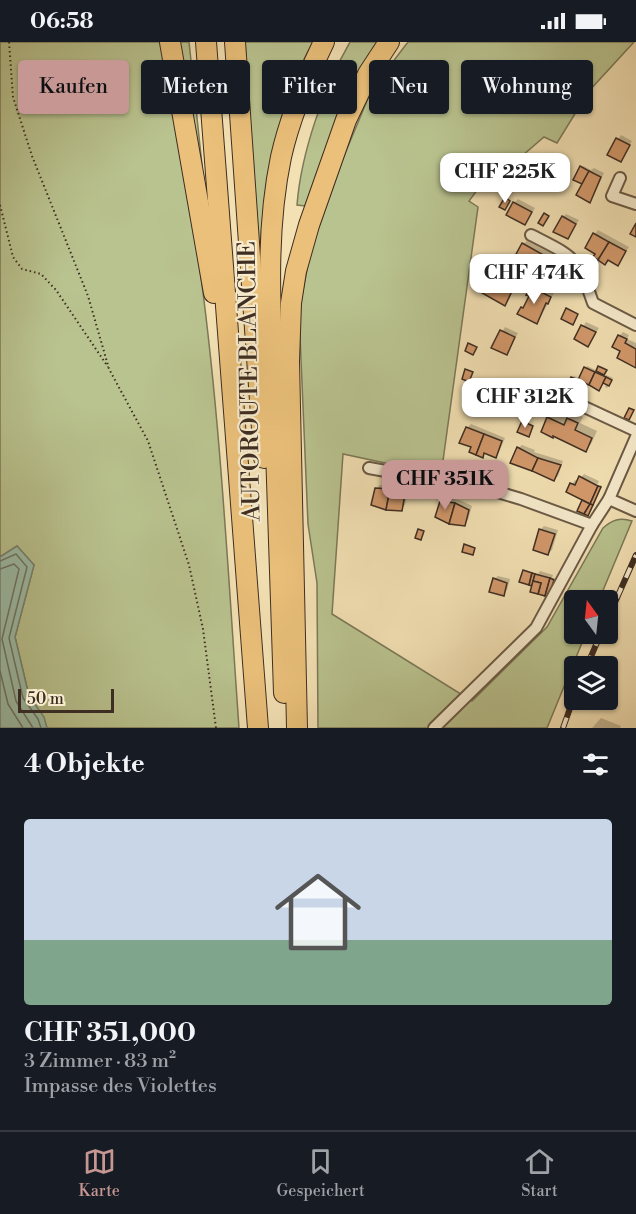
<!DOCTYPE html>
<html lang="de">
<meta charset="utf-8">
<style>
:root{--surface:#171b24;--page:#20242c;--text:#f1f3f6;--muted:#9ea1a6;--line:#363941;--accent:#c59692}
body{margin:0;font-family:"Libre Bodoni",serif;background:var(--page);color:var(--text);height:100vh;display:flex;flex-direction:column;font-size:22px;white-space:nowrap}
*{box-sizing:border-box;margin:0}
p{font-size:20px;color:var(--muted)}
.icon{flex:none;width:33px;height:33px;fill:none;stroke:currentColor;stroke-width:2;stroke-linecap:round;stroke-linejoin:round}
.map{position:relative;height:686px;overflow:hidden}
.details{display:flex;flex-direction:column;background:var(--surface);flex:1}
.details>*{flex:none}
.hud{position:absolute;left:18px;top:18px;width:600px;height:54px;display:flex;gap:12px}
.needle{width:39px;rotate:345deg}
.buttons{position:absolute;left:564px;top:548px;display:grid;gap:12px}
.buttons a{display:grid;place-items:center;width:54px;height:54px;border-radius:6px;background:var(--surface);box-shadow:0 2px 4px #0004;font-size:30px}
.scale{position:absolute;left:18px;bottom:15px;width:96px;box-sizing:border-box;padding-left:6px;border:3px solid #3e2d22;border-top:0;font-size:16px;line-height:21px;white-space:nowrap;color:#3e2d22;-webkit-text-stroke:4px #f7ecce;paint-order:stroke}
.price{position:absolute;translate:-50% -51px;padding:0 14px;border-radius:12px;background:#fff;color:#222;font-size:20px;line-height:39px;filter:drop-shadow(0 2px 3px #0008)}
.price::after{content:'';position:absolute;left:50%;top:36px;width:18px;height:14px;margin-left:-9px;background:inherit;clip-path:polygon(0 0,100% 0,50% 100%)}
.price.selected{background:var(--accent);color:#111}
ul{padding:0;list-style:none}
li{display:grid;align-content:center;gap:12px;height:318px;padding:0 24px}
li span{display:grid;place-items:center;height:186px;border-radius:6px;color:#555}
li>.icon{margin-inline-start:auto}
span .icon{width:108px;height:108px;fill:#fffc;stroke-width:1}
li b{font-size:26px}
h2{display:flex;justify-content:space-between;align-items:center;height:72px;padding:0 24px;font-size:26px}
.tag{padding:0 21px;border-radius:6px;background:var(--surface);box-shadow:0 2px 4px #0004;font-size:21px;line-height:54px}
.tag.selected{background:var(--accent);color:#111}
.status{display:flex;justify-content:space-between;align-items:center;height:42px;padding:0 30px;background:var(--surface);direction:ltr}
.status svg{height:16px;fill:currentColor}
.tabs{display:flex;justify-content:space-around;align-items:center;height:84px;border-top:2px solid var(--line);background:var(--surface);font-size:16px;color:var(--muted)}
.tabs a{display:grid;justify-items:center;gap:3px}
.tabs .selected{color:var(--accent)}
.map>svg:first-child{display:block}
.green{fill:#b9c38f;stroke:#7c7858;stroke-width:1.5}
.water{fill:#9dbea8;stroke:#778472;stroke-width:1.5}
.shadow{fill:#0003}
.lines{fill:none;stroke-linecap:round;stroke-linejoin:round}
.shore{stroke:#6e7665;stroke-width:1.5}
.building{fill:#d3996b;stroke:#3e2d22;stroke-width:1.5}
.street-casing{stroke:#6b5a46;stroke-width:14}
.highway-casing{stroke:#3e2d22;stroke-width:22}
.path{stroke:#3e2d22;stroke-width:2;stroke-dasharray:1.5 3;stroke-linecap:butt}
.street{stroke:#f7ecce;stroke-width:10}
.highway{stroke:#eac07a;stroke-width:20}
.rail-casing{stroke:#3e2d22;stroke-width:6}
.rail{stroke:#f7ecce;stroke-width:4;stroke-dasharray:11;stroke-linecap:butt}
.labels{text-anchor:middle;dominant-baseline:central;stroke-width:4.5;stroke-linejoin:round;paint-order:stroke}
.street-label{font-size:24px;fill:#3e2d22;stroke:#f7ecce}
</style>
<div class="status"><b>06:58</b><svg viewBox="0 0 49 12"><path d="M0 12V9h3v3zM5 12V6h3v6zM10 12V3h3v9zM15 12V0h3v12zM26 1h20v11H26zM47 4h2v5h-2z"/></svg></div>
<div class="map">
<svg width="636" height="686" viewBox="0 0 636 686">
<rect width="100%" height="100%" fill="#f3e1b4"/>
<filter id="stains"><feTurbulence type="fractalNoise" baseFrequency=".00333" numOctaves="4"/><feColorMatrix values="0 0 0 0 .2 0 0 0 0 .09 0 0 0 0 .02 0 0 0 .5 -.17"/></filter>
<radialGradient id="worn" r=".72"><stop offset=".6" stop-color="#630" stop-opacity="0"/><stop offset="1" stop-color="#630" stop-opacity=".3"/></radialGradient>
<g class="green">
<path d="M0,0h160c12,59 24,119 33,179 26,168 34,338 46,507h-192l-4,-11 -14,-21 -14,-59 19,-72 -17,-19 -17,11z"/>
<polygon points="177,0 189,0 202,123 199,124"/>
<path d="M245,0h68c-36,64 -47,135 -53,207l-3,-1z"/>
<path d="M350,0h29l-42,77 -32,87 -8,-1c4,-52 27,-118 53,-163z"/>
<path d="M408,0h226l-45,49 -32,52 -13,-6 -43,37 -10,-3 -22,30 9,6 -37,268 -98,-21 -11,160 140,87 75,-74 56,-99c9,-8 17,-11 29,-7l-33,79h-25v33h12l-39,95h-229l-1,-145 -9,-59 -8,-188v-30l11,-57 33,-93 28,-67z"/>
</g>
<polygon class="water" points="17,504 34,523 15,595 29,654 44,675 47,686 0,686 0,515"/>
<g class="shadow">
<polygon points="621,93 632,99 620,118 609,112"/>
<polygon points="583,124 591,128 594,126 604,131 593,155 590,159 584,142"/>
<polygon points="518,157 535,166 525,182 514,161"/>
<polygon points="566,172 579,178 567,196 563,175"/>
<polygon points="598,188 629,205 621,218 609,217 605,221 597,211 595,192"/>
<polygon points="527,199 558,215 548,231 523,202"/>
<polygon points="489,226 509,236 507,239 516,243 505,262 485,230"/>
<polygon points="536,242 554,251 537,281 522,266 527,262 532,246"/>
<polygon points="586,280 599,286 588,303 576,296"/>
<polygon points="505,285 518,291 506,312 493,306"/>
<polygon points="623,290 629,293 627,297 636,301 636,325 619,294"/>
<polygon points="587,324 598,329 601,324 607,327 604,332 613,336 607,346 605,345 607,341 603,339 599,347 578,337 576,341 572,336 574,334 580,337"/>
<polygon points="488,338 510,347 505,359 502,363 484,342"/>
<polygon points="555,370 569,377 574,371 583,375 580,381 597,389 591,402 585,408 543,390 549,376"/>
<polygon points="471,382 505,396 499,410 495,414 486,410 482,414 473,405 467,386"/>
<polygon points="522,403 535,408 534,410 563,419 558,434 554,437 518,406"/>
<polygon points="584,432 599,439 590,458 593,458 600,443 602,444 588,472 583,459 572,442 575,438 578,439"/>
<polygon points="380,443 394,444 408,449 405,463 401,467 376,447"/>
<polygon points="445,456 460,458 472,464 468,478 464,482 441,460"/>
<polygon points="544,484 558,488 552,508 548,511 535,507 541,487"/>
<polygon points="525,528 538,532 540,529 553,533 552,536 555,536 550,552 534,543 524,529"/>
<polygon points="498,534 510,537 507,548 503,552 494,537"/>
<polygon points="601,676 621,684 620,686 592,686"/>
</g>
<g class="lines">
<g class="shore">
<polyline points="0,519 16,512 27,525 9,596 23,656 38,677 41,686"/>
<polyline points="0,527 14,522 19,527 2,597 16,659 33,686"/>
<polyline points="0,629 8,662 23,686"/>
</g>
</g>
<g class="building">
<polygon points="616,96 630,103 621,120 607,113"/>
<polygon points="580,124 589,129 582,142 573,138"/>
<polygon points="589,129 601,135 590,161 576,153"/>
<polygon points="505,155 510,159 505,168 499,165"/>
<polygon points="513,160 532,170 525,183 506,173"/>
<polygon points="544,171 549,174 543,184 538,181"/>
<polygon points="562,174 576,182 568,197 553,190"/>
<polygon points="636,181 636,195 630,192"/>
<polygon points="593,191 609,200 598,218 593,215 595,212 585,206"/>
<polygon points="609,200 626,209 618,224 608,218 605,223 598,218"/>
<polygon points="522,201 556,220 549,232 515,214"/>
<polygon points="484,229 506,240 505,243 513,247 505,264 475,247"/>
<polygon points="531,245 551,255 548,262 546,261 537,282 517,272 521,265 523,266 529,254 526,253"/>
<polygon points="566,266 578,272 573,283 561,277"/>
<polygon points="581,283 596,290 588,305 574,297"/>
<polygon points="500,288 515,295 507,313 491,306"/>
<polygon points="618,293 627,297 625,301 636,307 636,326 617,316 620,309 612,305"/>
<polygon points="468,301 477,305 473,313 465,309"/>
<polygon points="598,324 607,328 604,333 596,329"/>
<polygon points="584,325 595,330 589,343 578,338"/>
<polygon points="465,327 473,330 469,340 462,337"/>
<polygon points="595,330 606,335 599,349 589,343"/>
<polygon points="571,335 578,338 575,345 568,341"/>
<polygon points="606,335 612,338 609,344 603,341"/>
<polygon points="483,341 508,350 502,365 477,355"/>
<polygon points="629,366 634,368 629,378 624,376"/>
<polygon points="547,375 564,383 567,376 578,381 575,388 592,396 586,410 553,394 553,396 541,390"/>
<polygon points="522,379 533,384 529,395 517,390"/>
<polygon points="466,385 484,392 476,413 469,410 471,405 459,401"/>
<polygon points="484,392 502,399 496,416 484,411 483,416 476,413"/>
<polygon points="517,405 538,416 532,429 510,421"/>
<polygon points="538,416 561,423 554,439 532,429"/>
<polygon points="579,434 598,444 590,462 566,450 570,441 575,443"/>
<polygon points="598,444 601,445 593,463 590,462"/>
<polygon points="375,446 390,447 386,468 371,463"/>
<polygon points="390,447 405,452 402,469 386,468"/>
<polygon points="582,458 590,462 584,472 577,469"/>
<polygon points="440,459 455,461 449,482 435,475"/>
<polygon points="455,461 469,468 465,484 449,482"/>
<polygon points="590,462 593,463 588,474 584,472"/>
<polygon points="418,487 424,489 421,498 415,496"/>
<polygon points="539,487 555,492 548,513 533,508"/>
<polygon points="464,502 475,506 473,513 462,510"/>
<polygon points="523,528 532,531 529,543 519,540"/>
<polygon points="532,531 535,532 532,544 529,543"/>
<polygon points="535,532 550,536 545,554 538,552 541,541 533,539"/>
<polygon points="493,536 507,541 504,554 489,550"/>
<polygon points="550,536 554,538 549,555 545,554"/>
<polygon points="533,539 541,541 538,552 530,550"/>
</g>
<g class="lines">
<g class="street-casing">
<g id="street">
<polyline points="620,136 612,154 636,162"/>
<path d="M531,193c43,22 46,21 62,68l43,22"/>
<polyline points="537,343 636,389"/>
<polyline points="636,395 609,457 636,469"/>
<polyline points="369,426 491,448 521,457 592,483"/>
<polyline points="434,686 536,586 592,483 609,457"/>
</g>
</g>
<g class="highway-casing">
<g id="highway">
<polyline points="170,0 214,251"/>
<polyline points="206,0 258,686"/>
<polyline points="235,0 264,416"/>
<path d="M284,651c-3,-91 -6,-182 -9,-273 -3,-87 -12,-177 6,-263 9,-40 25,-78 43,-115"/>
<polyline points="297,686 289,319 291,261 296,229 309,183 346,78 368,32 389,0"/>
</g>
</g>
<g class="path">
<polyline points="9,0 13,55 32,114 88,254 109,327 148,399 189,523 203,587 216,686"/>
<polyline points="0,163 13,215 22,227 41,232 56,248 108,325"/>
</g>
<use href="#street" class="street"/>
<use href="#highway" class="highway"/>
<g class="rail-casing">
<g id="rail">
<polyline points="608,576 636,513"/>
<polyline points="587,624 601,591"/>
<polyline points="563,686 574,655"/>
</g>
</g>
<use href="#rail" class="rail"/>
</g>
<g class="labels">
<g class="street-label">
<text transform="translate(250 339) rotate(-91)">AUTOROUTE BLANCHE</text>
</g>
</g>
<rect width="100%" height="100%" filter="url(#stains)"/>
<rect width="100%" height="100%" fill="url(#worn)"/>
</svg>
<div class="buttons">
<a><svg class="needle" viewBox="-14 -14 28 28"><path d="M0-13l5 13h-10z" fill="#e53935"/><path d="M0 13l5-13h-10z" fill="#9ea1a6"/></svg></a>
<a><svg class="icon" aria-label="layers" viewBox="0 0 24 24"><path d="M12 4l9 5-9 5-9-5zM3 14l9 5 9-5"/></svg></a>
</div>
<div class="scale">50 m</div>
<b class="price" style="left:505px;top:162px">CHF 225K</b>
<b class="price" style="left:534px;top:263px">CHF 474K</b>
<b class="price" style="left:525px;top:387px">CHF 312K</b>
<b class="price selected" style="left:445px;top:469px">CHF 351K</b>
<div class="hud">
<a class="tag selected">Kaufen</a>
<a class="tag">Mieten</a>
<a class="tag">Filter</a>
<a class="tag">Neu</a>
<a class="tag">Wohnung</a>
</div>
</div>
<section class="details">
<h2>4 Objekte<svg class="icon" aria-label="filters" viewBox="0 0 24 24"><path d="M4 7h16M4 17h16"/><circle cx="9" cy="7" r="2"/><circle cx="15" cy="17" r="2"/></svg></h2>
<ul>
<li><span style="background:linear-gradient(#c9d6e8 65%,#7fa58c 0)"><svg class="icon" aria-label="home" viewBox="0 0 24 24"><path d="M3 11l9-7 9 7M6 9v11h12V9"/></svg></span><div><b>CHF 351,000</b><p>3 Zimmer · 83 m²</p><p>Impasse des Violettes</p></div></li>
</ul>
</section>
<nav class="tabs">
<a class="selected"><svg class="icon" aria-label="map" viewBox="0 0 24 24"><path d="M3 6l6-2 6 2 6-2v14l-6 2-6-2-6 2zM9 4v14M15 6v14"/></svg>Karte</a>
<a><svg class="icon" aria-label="saved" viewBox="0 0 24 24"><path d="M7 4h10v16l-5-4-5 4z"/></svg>Gespeichert</a>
<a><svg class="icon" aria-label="home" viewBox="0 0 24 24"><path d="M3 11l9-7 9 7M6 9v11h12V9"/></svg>Start</a>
</nav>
